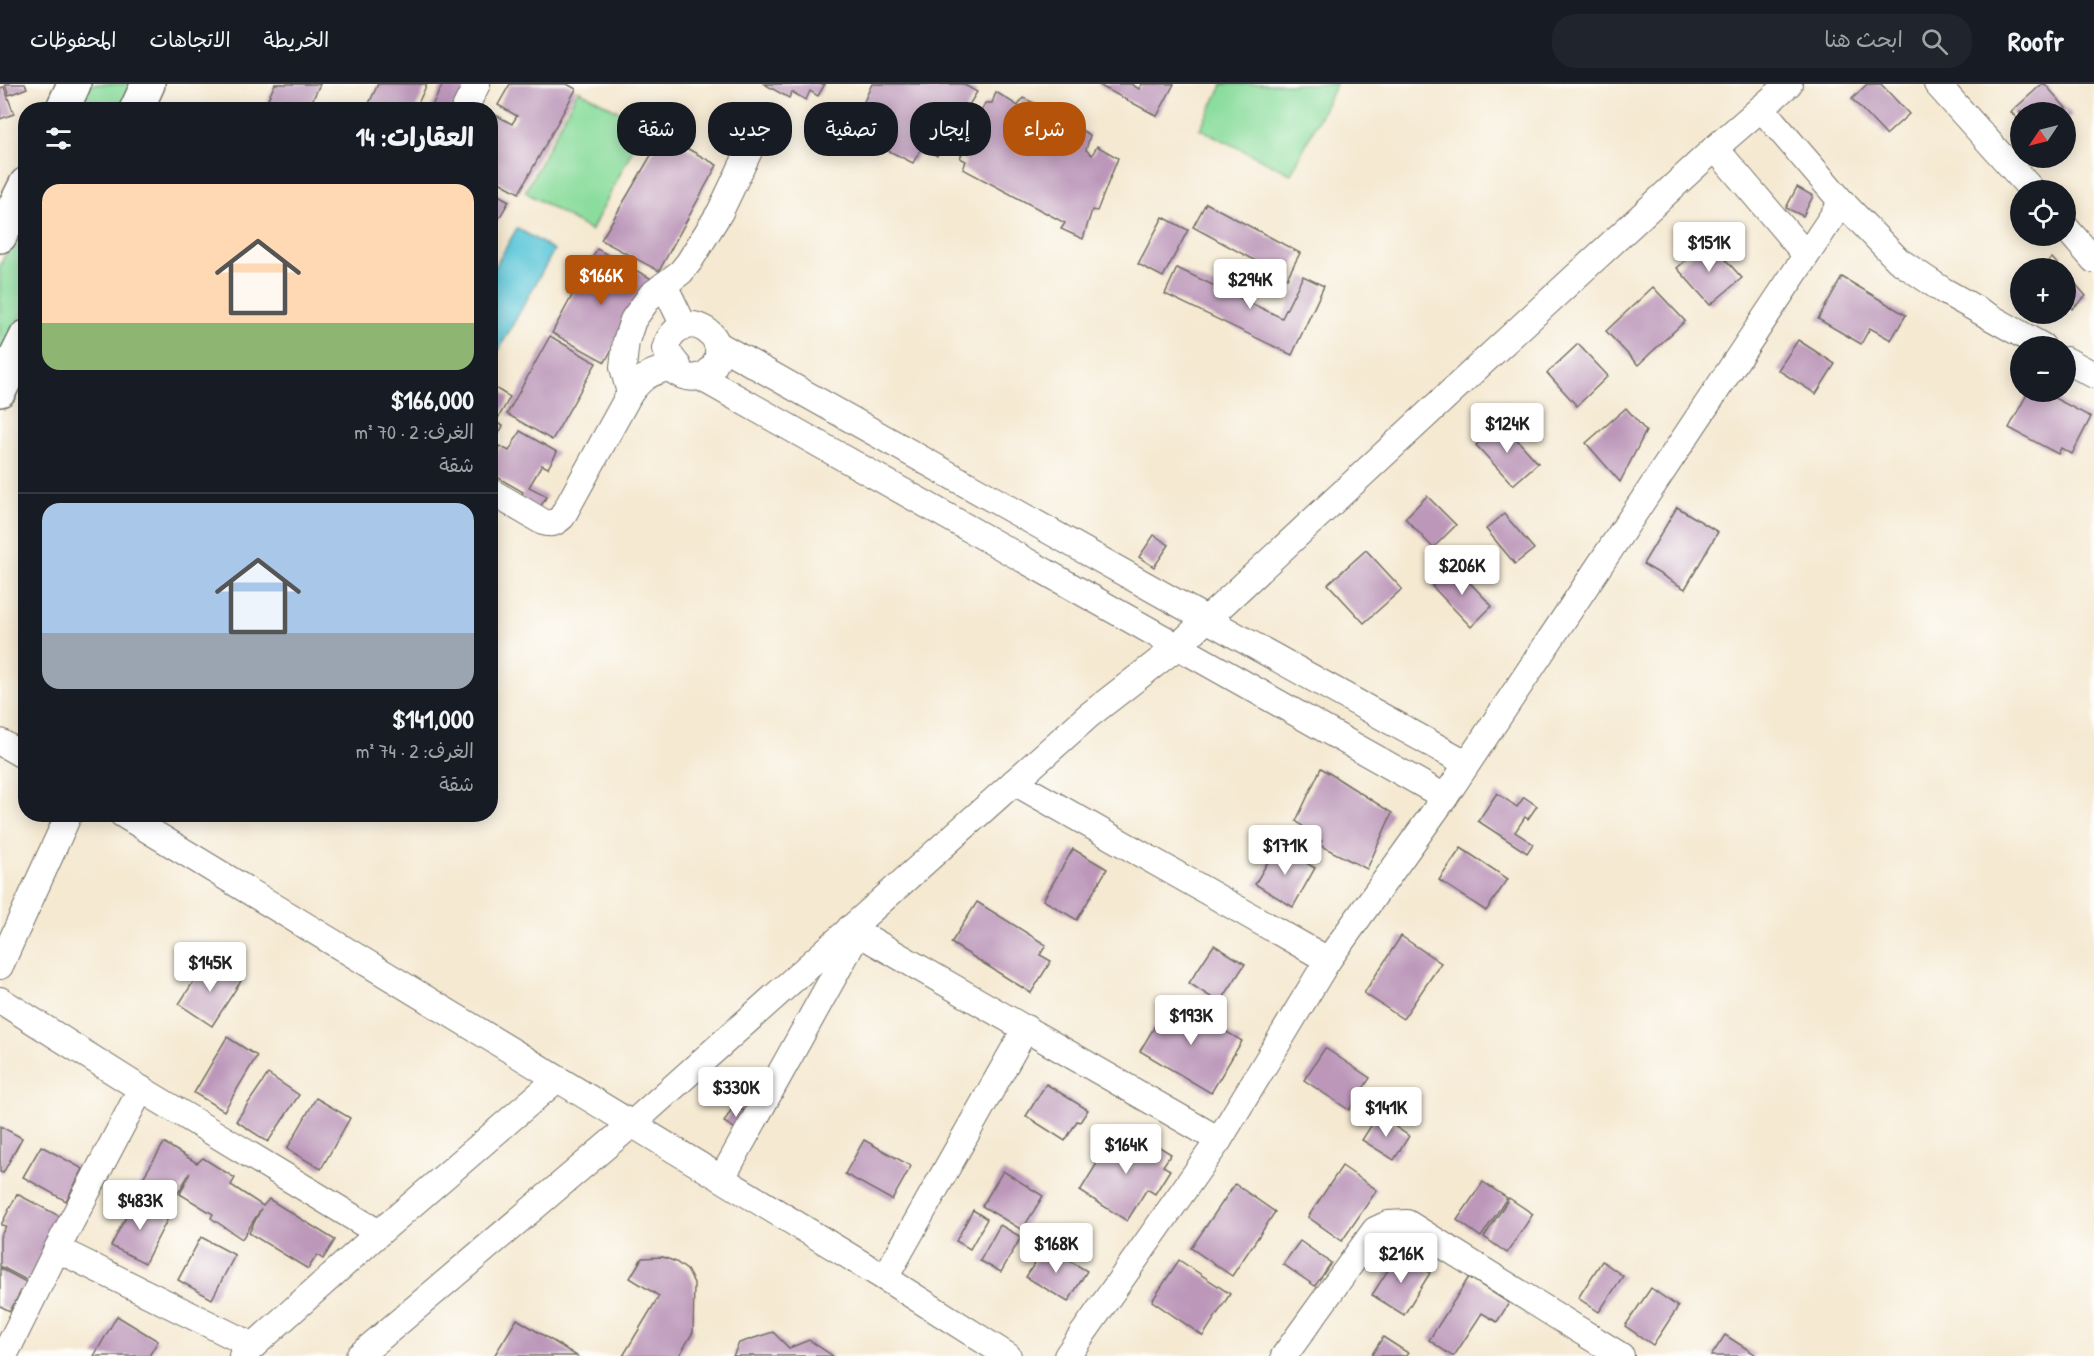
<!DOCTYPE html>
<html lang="ar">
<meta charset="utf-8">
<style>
:root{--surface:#171b24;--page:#20242c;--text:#f1f3f6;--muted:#9ea1a6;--line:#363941;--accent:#b45309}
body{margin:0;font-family:"Patrick Hand","Playpen Sans Arabic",sans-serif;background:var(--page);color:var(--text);direction:rtl;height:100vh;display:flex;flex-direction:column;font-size:22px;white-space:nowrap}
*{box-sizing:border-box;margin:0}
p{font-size:20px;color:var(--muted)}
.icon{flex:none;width:33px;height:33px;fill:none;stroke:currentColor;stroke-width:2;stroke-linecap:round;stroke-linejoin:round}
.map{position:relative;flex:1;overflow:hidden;direction:ltr}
.panel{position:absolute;left:18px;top:18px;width:480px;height:720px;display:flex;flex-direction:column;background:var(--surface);border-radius:24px;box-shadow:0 3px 15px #0003;direction:rtl}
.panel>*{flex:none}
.banner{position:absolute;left:516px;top:18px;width:570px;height:54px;direction:rtl;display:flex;gap:12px}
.needle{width:39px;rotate:235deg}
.tools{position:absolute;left:2010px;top:18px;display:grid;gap:12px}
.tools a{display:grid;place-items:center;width:66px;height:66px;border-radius:50%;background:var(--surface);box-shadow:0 3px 15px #0003;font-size:30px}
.price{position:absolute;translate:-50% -51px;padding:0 14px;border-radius:6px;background:#fff;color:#222;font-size:20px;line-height:39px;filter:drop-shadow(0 2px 3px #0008)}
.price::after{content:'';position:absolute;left:50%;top:36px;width:18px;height:14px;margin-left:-9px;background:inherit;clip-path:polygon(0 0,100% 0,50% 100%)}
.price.current{background:var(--accent);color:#fff}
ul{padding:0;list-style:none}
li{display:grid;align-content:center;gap:12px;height:318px;padding:0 24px}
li+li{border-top:2px solid var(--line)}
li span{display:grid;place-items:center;height:186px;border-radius:18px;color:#555}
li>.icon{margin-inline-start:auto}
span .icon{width:108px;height:108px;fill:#fffc;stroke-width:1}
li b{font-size:26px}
h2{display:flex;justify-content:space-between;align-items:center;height:72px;padding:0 24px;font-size:26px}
.pill{padding:0 21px;border-radius:24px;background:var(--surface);box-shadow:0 3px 15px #0003;font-size:21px;line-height:54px}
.pill.current{background:var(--accent);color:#fff}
header{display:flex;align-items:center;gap:36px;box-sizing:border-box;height:84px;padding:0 30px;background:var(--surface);border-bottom:2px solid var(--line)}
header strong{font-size:28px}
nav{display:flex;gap:33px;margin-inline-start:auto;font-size:21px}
.search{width:420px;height:54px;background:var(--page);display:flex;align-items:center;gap:15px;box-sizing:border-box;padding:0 21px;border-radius:24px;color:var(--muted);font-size:22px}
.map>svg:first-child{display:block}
.green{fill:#8bdd9e;stroke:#5b8464;stroke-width:1.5}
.water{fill:#5fc8da;stroke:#457a82;stroke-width:1.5}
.building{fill:#bc97ba}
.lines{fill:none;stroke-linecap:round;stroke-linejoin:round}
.minor-casing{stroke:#726e65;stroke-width:28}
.major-casing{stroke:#726e65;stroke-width:36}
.minor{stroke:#fff;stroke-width:26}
.major{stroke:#fff;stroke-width:33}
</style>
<header>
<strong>Roofr</strong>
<div class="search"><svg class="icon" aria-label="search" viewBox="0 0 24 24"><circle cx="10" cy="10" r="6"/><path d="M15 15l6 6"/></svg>ابحث هنا</div>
<nav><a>الخريطة</a><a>الاتجاهات</a><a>المحفوظات</a></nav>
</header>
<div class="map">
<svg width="2094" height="1272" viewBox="0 0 2094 1272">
<rect width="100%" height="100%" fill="#fdfcf7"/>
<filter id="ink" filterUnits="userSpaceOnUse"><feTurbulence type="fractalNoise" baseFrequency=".0167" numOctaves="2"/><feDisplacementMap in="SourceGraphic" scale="12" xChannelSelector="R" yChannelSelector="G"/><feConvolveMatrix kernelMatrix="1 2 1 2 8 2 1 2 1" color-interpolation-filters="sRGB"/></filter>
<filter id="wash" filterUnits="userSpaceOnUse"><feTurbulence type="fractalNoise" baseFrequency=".008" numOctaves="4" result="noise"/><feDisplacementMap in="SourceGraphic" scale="24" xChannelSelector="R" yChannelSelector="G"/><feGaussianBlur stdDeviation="1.35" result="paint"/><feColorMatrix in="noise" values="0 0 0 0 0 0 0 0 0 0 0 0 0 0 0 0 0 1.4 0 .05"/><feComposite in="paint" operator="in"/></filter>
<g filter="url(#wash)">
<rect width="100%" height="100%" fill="#f5e9d2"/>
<g class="green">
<polygon points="88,0 135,0 122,25 76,26"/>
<polygon points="1223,0 1336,0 1291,90 1200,45"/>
<polygon points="578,6 645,41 591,147 525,108"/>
<polygon points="25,129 25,224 0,277 0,182"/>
</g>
<polygon class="water" points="517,144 554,166 496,271 491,268 491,190"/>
<g id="blocks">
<g class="building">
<polygon points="5,0 25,0 27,4 9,11"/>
<polygon points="275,0 320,0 308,26 263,26"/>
<polygon points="378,0 427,0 415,26 366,26"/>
<polygon points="443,0 475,0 462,26 430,26"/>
<polygon points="510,0 567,0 576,5 519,109 490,93 490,36 494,30 512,40 517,32 498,21"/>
<polygon points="764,0 825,0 818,12 810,7 806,16 792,8 789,14"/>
<polygon points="872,0 963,0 977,8 964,29 971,34 950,68 941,64 937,72 922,63 913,79 875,60 879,56 873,55 870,61 851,51 866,26 861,24"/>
<polygon points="1097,0 1131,0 1139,5 1142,0 1174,0 1157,32"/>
<polygon points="1867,0 1881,0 1909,30 1886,51 1852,15"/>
<polygon points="2042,0 2045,0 2072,31 2066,37 2066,28 2020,28 2020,38 2011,28"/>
<polygon points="4,3 14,30 0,35 0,4"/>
<polygon points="996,8 1018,22 1023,14 1049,26 1040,41 1046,47 1057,31 1090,51 1086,66 1092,71 1097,62 1118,74 1097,127 1092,126 1083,155 1061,145 1065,139 963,85 966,77 960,74 985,19 992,19"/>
<polygon points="663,51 717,81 659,187 601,156"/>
<polygon points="1797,103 1813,112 1803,132 1786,124"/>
<polygon points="490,106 509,117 490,150"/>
<polygon points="1206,119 1300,169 1287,194 1193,143"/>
<polygon points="1163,133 1188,146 1163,193 1138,180"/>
<polygon points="1708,156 1742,194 1710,221 1677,184"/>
<polygon points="597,165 650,194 605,278 552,249"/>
<polygon points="2052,174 2061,184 2041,184"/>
<polygon points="1177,184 1282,234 1303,192 1324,202 1292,271 1165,210"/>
<polygon points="2066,189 2086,212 2072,225 2066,218"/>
<polygon points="1842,193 1906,231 1891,256 1870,244 1861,260 1818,235"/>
<polygon points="1653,203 1685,237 1638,281 1606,247"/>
<polygon points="550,252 596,279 552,356 507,330"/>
<polygon points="1798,256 1835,280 1816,310 1778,286"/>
<polygon points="1578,260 1608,292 1577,322 1547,289"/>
<polygon points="490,301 510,313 496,338 503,342 490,365"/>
<polygon points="2028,308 2043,308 2091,333 2072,370 2061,364 2058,370 2009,344"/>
<polygon points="1626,324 1646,347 1620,398 1586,359"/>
<polygon points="1501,338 1538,379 1513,401 1476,361"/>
<polygon points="520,347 557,368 548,384 542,381 529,403 547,412 539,425 520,414 523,408 490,389 490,378 500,362 509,367"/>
<polygon points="1427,412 1456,441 1433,464 1405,434"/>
<polygon points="1677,423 1718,448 1685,505 1643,480"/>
<polygon points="1504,430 1534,465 1515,480 1486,445"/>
<polygon points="1154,451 1169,461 1154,483 1139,473"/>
<polygon points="1366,466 1402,505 1364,539 1328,500"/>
<polygon points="1453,481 1492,522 1471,543 1432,502"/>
<polygon points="1321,684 1392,729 1367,785 1319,761 1322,757 1296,737"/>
<polygon points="1497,709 1517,723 1524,713 1537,722 1528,735 1525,733 1515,748 1533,760 1527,769 1478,737"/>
<polygon points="1277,762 1315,784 1293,823 1255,800"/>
<polygon points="1461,764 1508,795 1486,827 1439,796"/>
<polygon points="1073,765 1107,785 1077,836 1043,816"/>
<polygon points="977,818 1046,861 1040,871 1051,877 1031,909 951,859"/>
<polygon points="1401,852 1441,879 1403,935 1364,909"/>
<polygon points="1214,861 1245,880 1220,919 1189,899"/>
<polygon points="208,875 241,897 212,942 179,920"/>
<polygon points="1171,915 1242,957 1211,1009 1140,967"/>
<polygon points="227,953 257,972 224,1027 194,1009"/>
<polygon points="1325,964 1370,994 1349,1026 1304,996"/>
<polygon points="268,990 299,1011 268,1058 236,1037"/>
<polygon points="1046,1000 1088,1026 1080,1038 1077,1037 1065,1057 1026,1032"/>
<polygon points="316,1014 350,1034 321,1085 287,1065"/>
<polygon points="734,1021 749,1030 739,1047 724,1038"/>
<polygon points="1378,1031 1409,1052 1394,1076 1362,1056"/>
<polygon points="0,1042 22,1054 3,1089 0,1088"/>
<polygon points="1116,1048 1145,1066 1150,1057 1171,1070 1163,1082 1170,1086 1155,1110 1147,1105 1127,1137 1080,1107"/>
<polygon points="864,1056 911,1082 892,1116 845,1090"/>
<polygon points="164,1059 197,1079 203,1074 235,1094 231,1101 263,1122 269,1115 335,1156 323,1175 317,1171 308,1185 249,1149 261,1125 242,1155 211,1134 213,1130 180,1110 190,1089 171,1121 138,1102"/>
<polygon points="41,1062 83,1085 66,1117 23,1093"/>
<polygon points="1342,1082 1377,1106 1342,1157 1308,1133"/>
<polygon points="1003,1087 1043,1112 1022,1146 982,1122"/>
<polygon points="1483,1098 1507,1114 1481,1153 1457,1136"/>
<polygon points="1235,1100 1275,1128 1232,1192 1191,1164"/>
<polygon points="17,1110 63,1134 30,1198 0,1182 0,1153 6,1142 1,1141"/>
<polygon points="1509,1114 1533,1130 1507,1169 1484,1153"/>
<polygon points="135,1115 169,1132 145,1179 111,1162"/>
<polygon points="973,1126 987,1135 970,1165 956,1157"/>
<polygon points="1000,1141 1021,1153 1001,1188 980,1177"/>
<polygon points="201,1153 235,1171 212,1215 178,1196"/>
<polygon points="1300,1157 1331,1179 1315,1202 1283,1180"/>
<polygon points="1045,1162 1087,1187 1068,1218 1026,1193"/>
<polygon points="1399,1169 1430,1189 1404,1231 1372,1211"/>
<polygon points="663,1173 676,1178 687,1186 694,1199 693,1248 679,1272 623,1272 659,1212 630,1194 642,1174"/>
<polygon points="1179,1176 1230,1210 1203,1252 1152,1217"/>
<polygon points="1602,1177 1623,1192 1599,1228 1578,1214"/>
<polygon points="0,1184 26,1198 10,1227 0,1222"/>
<polygon points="1469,1193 1509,1219 1497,1238 1482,1229 1454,1272 1452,1272 1429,1256"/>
<polygon points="1651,1204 1678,1223 1653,1261 1625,1242"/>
<polygon points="117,1232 158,1257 149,1272 94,1272"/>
<polygon points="517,1235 577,1272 494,1272"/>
<polygon points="773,1248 789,1264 809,1256 833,1272 733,1272 739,1259"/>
<polygon points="1725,1251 1755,1270 1754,1272 1711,1272"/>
<polygon points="1383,1253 1408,1269 1406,1272 1371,1272"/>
</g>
</g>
</g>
<g filter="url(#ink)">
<use href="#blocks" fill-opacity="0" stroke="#726e65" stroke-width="1.5"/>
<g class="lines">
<g class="minor-casing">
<g id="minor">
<polyline points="1937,0 2032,106"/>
<polyline points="1761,24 1842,118 1898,176 1944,207 2042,262"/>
<polyline points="464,26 477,0"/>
<polyline points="1715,64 1806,171"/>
<polyline points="2066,144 2094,176"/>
<polyline points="664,201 684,242"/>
<path d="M694,241c48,13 16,75 -23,44l7,-3 -13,-17c5,-16 12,-23 29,-24z"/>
<polyline points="717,260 1206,535 1466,679"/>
<polyline points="2066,276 2094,291"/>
<path d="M700,293c249,139 496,281 745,420"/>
<polyline points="630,309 623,283 626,257 633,236 651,211 681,188 689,178 720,128 760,44"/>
<path d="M490,407l53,31c9,3 12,1 19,-5l68,-124c15,-20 24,-22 48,-27"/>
<polyline points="0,658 26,673"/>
<polyline points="1014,698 1328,876"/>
<polyline points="122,730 885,1194 1008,1272"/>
<polyline points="850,844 1219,1056"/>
<polyline points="0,882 69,730"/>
<polyline points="0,916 141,1005 379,1149"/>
<polyline points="722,1094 858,849"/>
<polyline points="57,1165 253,1262"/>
<polyline points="885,1194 1026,944"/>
<polyline points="4,1272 57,1165 141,1005"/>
<polyline points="242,1272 379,1149 556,996"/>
<polyline points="359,1272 632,1040 1088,632 1177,563 1481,280 1715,64 1789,0"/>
<polyline points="1067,1272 1219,1056 1328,876 1445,713 1842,118"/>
<polyline points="1284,1272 1375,1146 1388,1140 1407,1139 1621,1272"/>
</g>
</g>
<g class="major-casing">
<g id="major">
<polyline points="62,26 74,0"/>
<polyline points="136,26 148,0"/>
<polyline points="0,152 26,100"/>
<polyline points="0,306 26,253"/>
</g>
</g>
<use href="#minor" class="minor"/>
<use href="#major" class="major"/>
</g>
</g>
</svg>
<div class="tools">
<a><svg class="needle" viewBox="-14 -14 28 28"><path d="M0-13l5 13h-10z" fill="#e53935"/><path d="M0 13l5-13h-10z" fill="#9ea1a6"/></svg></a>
<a><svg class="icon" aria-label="locate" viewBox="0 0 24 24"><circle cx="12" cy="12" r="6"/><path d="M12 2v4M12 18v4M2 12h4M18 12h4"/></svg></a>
<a>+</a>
<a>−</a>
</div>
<b class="price" style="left:1709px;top:189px">$151K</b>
<b class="price current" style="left:601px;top:222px">$166K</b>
<b class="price" style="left:1250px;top:226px">$294K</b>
<b class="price" style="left:1507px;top:370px">$124K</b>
<b class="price" style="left:1462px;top:512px">$206K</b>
<b class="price" style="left:1285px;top:792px">$171K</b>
<b class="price" style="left:210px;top:909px">$145K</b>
<b class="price" style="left:1191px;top:962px">$193K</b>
<b class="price" style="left:736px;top:1034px">$330K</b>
<b class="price" style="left:1386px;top:1054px">$141K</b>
<b class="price" style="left:1126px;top:1091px">$164K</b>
<b class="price" style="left:140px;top:1147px">$483K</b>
<b class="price" style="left:1056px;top:1190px">$168K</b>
<b class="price" style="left:1401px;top:1200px">$216K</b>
<div class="banner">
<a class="pill current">شراء</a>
<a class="pill">إيجار</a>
<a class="pill">تصفية</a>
<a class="pill">جديد</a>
<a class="pill">شقة</a>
</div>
<section class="panel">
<h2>العقارات: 14<svg class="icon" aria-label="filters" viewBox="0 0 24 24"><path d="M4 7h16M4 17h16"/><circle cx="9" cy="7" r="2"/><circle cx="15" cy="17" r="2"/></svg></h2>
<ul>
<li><span style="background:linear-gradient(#ffd9b3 75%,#8fb573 0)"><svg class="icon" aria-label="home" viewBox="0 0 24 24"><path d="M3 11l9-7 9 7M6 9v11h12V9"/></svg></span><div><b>$166,000</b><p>الغرف: 2 · 70 m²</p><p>شقة</p></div></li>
<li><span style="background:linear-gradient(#a9c7e8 70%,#9aa5b1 0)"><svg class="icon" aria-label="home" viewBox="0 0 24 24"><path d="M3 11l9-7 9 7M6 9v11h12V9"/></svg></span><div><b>$141,000</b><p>الغرف: 2 · 74 m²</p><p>شقة</p></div></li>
</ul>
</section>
</div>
